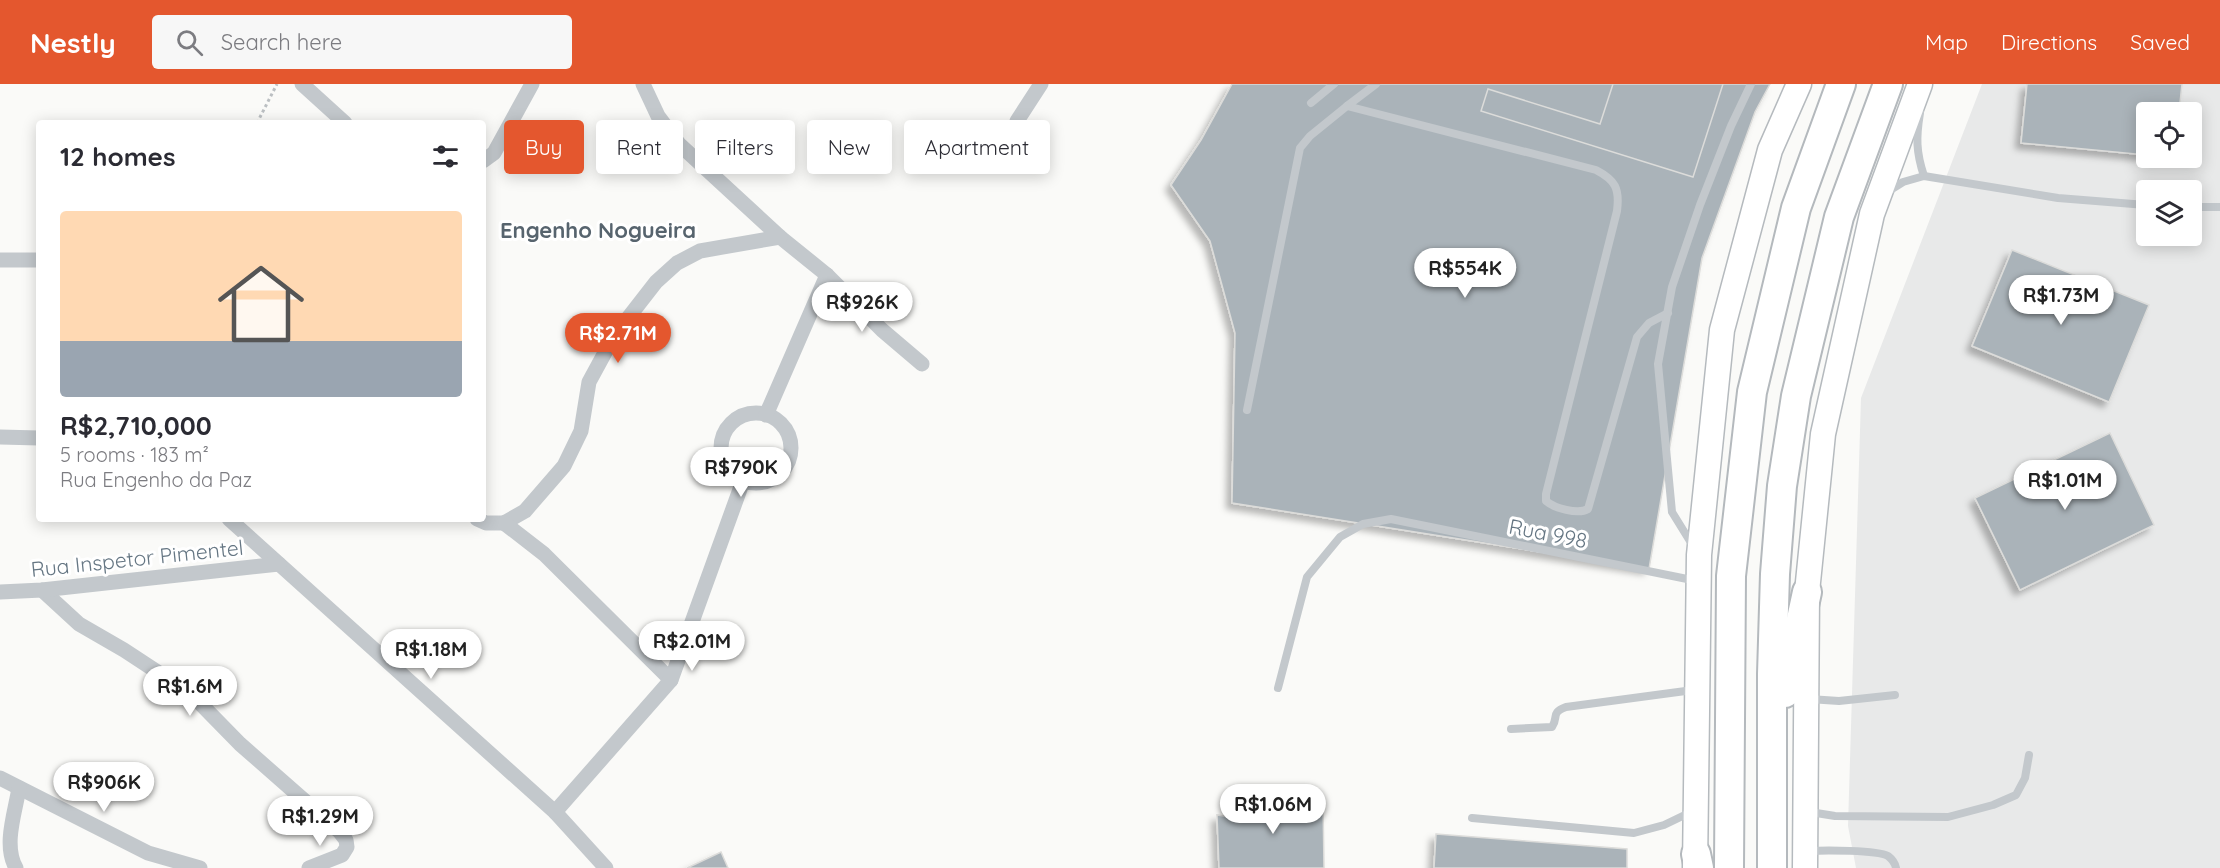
<!DOCTYPE html>
<meta charset="utf-8">
<style>
:root{--surface:#fff;--page:#f7f7f7;--text:#2b2b33;--muted:#7c7c81;--accent:#e4572e}
body{margin:0;font-family:Quicksand,sans-serif;background:var(--page);color:var(--text);height:100vh;display:flex;flex-direction:column;font-size:22px;white-space:nowrap}
*{box-sizing:border-box;margin:0}
p{font-size:20px;color:var(--muted)}
.icon{flex:none;width:33px;height:33px;fill:none;stroke:currentColor;stroke-width:2;stroke-linecap:round;stroke-linejoin:round}
.map{position:relative;flex:1;overflow:hidden}
.drawer{position:absolute;left:36px;top:36px;width:450px;height:402px;display:flex;flex-direction:column;background:var(--surface);border-radius:6px;box-shadow:0 3px 15px #0003}
.drawer>*{flex:none}
.banner{position:absolute;left:504px;top:36px;width:570px;height:54px;display:flex;gap:12px}
.fabs{position:absolute;left:2136px;top:18px;display:grid;gap:12px}
.fabs a{display:grid;place-items:center;width:66px;height:66px;border-radius:6px;background:var(--surface);box-shadow:0 3px 15px #0003;font-size:30px}
.price{position:absolute;translate:-50% -51px;padding:0 14px;border-radius:21px;background:#fff;color:#222;font-size:20px;line-height:39px;filter:drop-shadow(0 2px 3px #0008)}
.price::after{content:'';position:absolute;left:50%;top:36px;width:18px;height:14px;margin-left:-9px;background:inherit;clip-path:polygon(0 0,100% 0,50% 100%)}
.price.active{background:var(--accent);color:#fff}
ul{padding:0;list-style:none}
li{display:grid;align-content:center;gap:12px;height:318px;padding:0 24px}
li span{display:grid;place-items:center;height:186px;border-radius:6px;color:#555}
li>.icon{margin-inline-start:auto}
span .icon{width:108px;height:108px;fill:#fffc;stroke-width:1}
li b{font-size:26px}
h2{display:flex;justify-content:space-between;align-items:center;height:72px;padding:0 24px;font-size:26px}
.pill{padding:0 21px;border-radius:6px;background:var(--surface);box-shadow:0 3px 15px #0003;font-size:21px;line-height:54px}
.pill.active{background:var(--accent);color:#fff}
header{display:flex;align-items:center;gap:36px;box-sizing:border-box;height:84px;padding:0 30px;background:var(--accent);color:#fff}
header strong{font-size:28px}
nav{display:flex;gap:33px;margin-inline-start:auto;font-size:21px}
.search{width:420px;height:54px;background:var(--page);display:flex;align-items:center;gap:15px;box-sizing:border-box;padding:0 21px;border-radius:6px;color:var(--muted);font-size:22px}
.map>svg:first-child{display:block}
.built{fill:#e8e9e9;fill-rule:evenodd}
.building{fill:#aab3b9;stroke:#dcdcda;stroke-width:1.5;filter:url(#shadow)}
.lines{fill:none;stroke-linecap:round;stroke-linejoin:round}
.primary-casing{stroke:#b5babe;stroke-width:27}
.highway-casing{stroke:#b4b9bd;stroke-width:32}
.path{stroke:#bbbfc2;stroke-width:3;stroke-dasharray:3 3;stroke-linecap:butt}
.lane{stroke:#c3c8cc;stroke-width:8}
.street{stroke:#c3c8cc;stroke-width:15}
.primary{stroke:#fff;stroke-width:24}
.highway{stroke:#fff;stroke-width:28}
.labels{text-anchor:middle;dominant-baseline:central;stroke-width:6;stroke-linejoin:round;paint-order:stroke}
.street-label{font-size:21px;fill:#657683;stroke:#fff}
.neighbourhood-label{font-size:22px;font-weight:bold;fill:#57646e;stroke:#fff}
</style>
<header>
<strong>Nestly</strong>
<div class="search"><svg class="icon" aria-label="search" viewBox="0 0 24 24"><circle cx="10" cy="10" r="6"/><path d="M15 15l6 6"/></svg>Search here</div>
<nav><a>Map</a><a>Directions</a><a>Saved</a></nav>
</header>
<div class="map">
<svg width="2220" height="784" viewBox="0 0 2220 784">
<defs>
<filter id="shadow"><feDropShadow dx="-5.5" dy="5.5" stdDeviation="3" flood-color="#0004"/></filter>
</defs>
<rect width="100%" height="100%" fill="#fafaf8"/>
<path class="built" d="M1982,0h238v784h-364l-8,-42 13,-428zM2146,28h46v46h-46zM2146,106h46v46h-46z"/>
<g class="building">
<polygon points="1232,0 1770,0 1755,28 1702,174 1649,485 1232,419 1235,249 1210,157 1171,101 1201,56"/>
<polygon points="1613,0 1723,0 1693,93 1481,27 1488,5 1600,40"/>
<polygon points="2027,0 2182,0 2179,28 2146,28 2146,71 2021,59"/>
<polygon points="2012,166 2149,221 2109,318 1972,262"/>
<polygon points="2110,349 2154,441 2020,506 1975,414"/>
<polygon points="1238,715 1323,716 1324,784 1219,784 1217,731 1237,734"/>
<polygon points="1436,750 1627,765 1627,784 1434,784"/>
<polygon points="721,768 728,784 687,784"/>
</g>
<g class="lines">
<g class="primary-casing">
<g id="primary">
<polyline points="1695,784 1699,471 1722,246 1770,66 1799,0"/>
<polyline points="1805,784 1807,508 1823,350 1872,130 1920,0"/>
</g>
</g>
<g class="highway-casing">
<g id="highway">
<polyline points="1785,609 1807,508"/>
<polyline points="1696,770 1699,784"/>
<polyline points="1729,784 1731,492 1752,308 1796,124 1841,0"/>
<polyline points="1772,784 1772,590 1775,490 1782,402 1796,312 1839,133 1888,0"/>
</g>
</g>
<polyline class="path" points="257,39 277,0"/>
<g class="lane">
<path d="M1376,0l-29,22 249,64c19,10 24,18 21,41l-71,283v7c8,7 32,14 42,8l49,-172 12,-14 19,-10"/>
<polyline points="1311,19 1334,0"/>
<path d="M1920,29c-4,24 -4,39 4,63"/>
<polyline points="1887,108 1903,98 1924,92 2058,114 2146,121"/>
<polyline points="2192,123 2220,123"/>
<polyline points="1247,326 1300,64 1310,52 1347,22"/>
<polyline points="1693,462 1672,428 1658,280 1672,203 1700,121 1731,42 1751,0"/>
<polyline points="1278,604 1307,493 1340,453 1363,440 1391,435 1697,497"/>
<polyline points="1809,615 1839,617 1895,611"/>
<path d="M1511,645l41,-2c7,-10 -2,-14 14,-20l127,-17"/>
<polyline points="1810,728 1835,732 1948,733 1993,721 2016,711 2025,694 2029,671"/>
<polyline points="1472,734 1634,749 1664,741 1691,728"/>
<path d="M1810,767c14,-1 67,-1 78,5 4,3 7,7 8,12"/>
</g>
<g class="street">
<polyline points="302,0 345,39"/>
<polyline points="643,0 658,32 679,60 780,153 827,191 882,246 922,280"/>
<polyline points="1017,37 1041,0"/>
<polyline points="483,77 494,69 532,0"/>
<polyline points="0,176 39,176"/>
<circle cx="756" cy="364" r="35"/>
<polyline points="766,331 827,191"/>
<polyline points="0,353 39,354"/>
<polyline points="229,435 555,728 606,784"/>
<polyline points="477,435 486,439 504,439"/>
<polyline points="504,439 525,427 564,382 581,347 589,298 614,252 656,198 677,179 700,167 780,153"/>
<polyline points="504,439 544,470 671,596"/>
<polyline points="42,506 79,540 124,566 191,610 240,660 339,747 346,756 347,763 342,771 309,784"/>
<polyline points="0,508 42,506 279,480"/>
<polyline points="0,694 148,769 200,784"/>
<polyline points="555,728 671,596 743,397"/>
<path d="M16,784c-13,-23 -1,-55 3,-80"/>
</g>
<use href="#primary" class="primary"/>
<use href="#highway" class="highway"/>
</g>
<g class="labels">
<g class="street-label">
<text transform="translate(1548 449) rotate(11)">Rua 998</text>
<text transform="translate(137 474) rotate(-6)">Rua Inspetor Pimentel</text>
</g>
<g class="neighbourhood-label">
<text x="598" y="146">Engenho Nogueira</text>
</g>
</g>
</svg>
<div class="fabs">
<a><svg class="icon" aria-label="locate" viewBox="0 0 24 24"><circle cx="12" cy="12" r="6"/><path d="M12 2v4M12 18v4M2 12h4M18 12h4"/></svg></a>
<a><svg class="icon" aria-label="layers" viewBox="0 0 24 24"><path d="M12 4l9 5-9 5-9-5zM3 14l9 5 9-5"/></svg></a>
</div>
<b class="price" style="left:1465px;top:215px">R$554K</b>
<b class="price" style="left:2061px;top:242px">R$1.73M</b>
<b class="price" style="left:862px;top:249px">R$926K</b>
<b class="price active" style="left:618px;top:280px">R$2.71M</b>
<b class="price" style="left:741px;top:414px">R$790K</b>
<b class="price" style="left:2065px;top:427px">R$1.01M</b>
<b class="price" style="left:692px;top:588px">R$2.01M</b>
<b class="price" style="left:431px;top:596px">R$1.18M</b>
<b class="price" style="left:190px;top:633px">R$1.6M</b>
<b class="price" style="left:104px;top:729px">R$906K</b>
<b class="price" style="left:1273px;top:751px">R$1.06M</b>
<b class="price" style="left:320px;top:763px">R$1.29M</b>
<div class="banner">
<a class="pill active">Buy</a>
<a class="pill">Rent</a>
<a class="pill">Filters</a>
<a class="pill">New</a>
<a class="pill">Apartment</a>
</div>
<section class="drawer">
<h2>12 homes<svg class="icon" aria-label="filters" viewBox="0 0 24 24"><path d="M4 7h16M4 17h16"/><circle cx="9" cy="7" r="2"/><circle cx="15" cy="17" r="2"/></svg></h2>
<ul>
<li><span style="background:linear-gradient(#ffd9b3 70%,#9aa5b1 0)"><svg class="icon" aria-label="home" viewBox="0 0 24 24"><path d="M3 11l9-7 9 7M6 9v11h12V9"/></svg></span><div><b>R$2,710,000</b><p>5 rooms · 183 m²</p><p>Rua Engenho da Paz</p></div></li>
</ul>
</section>
</div>
